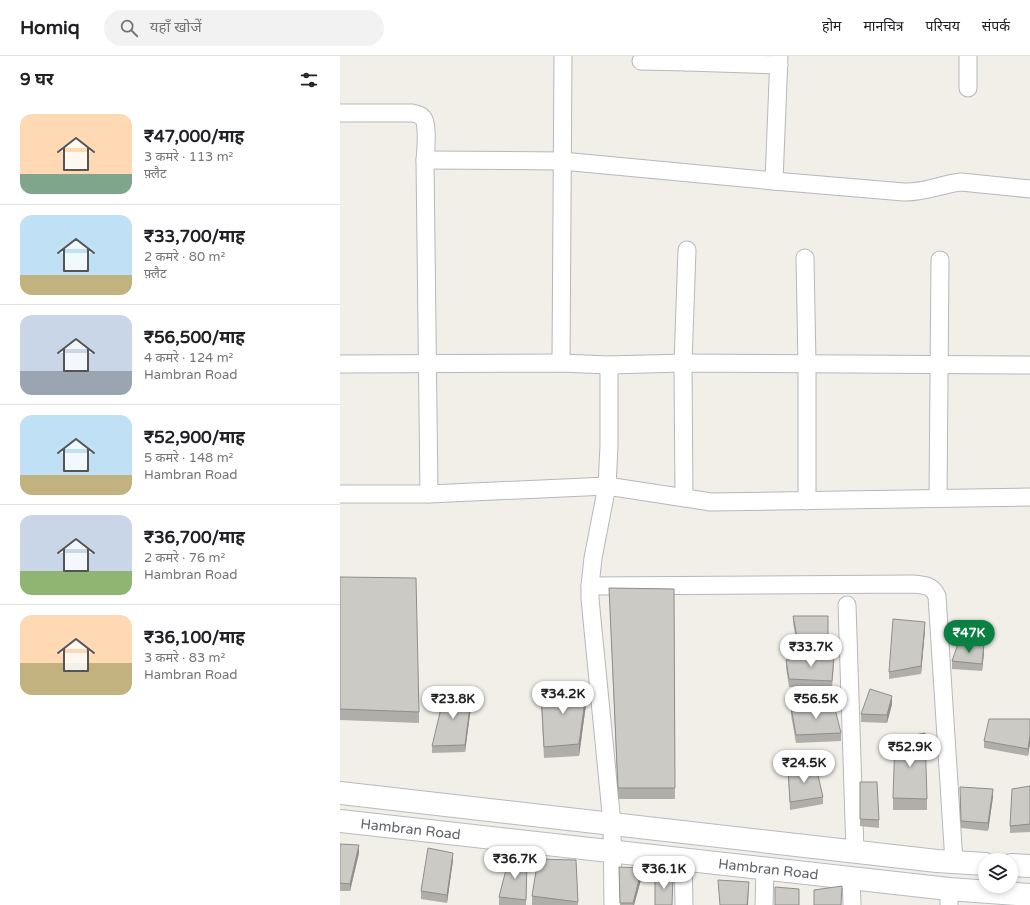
<!DOCTYPE html>
<html lang="hi">
<meta charset="utf-8">
<style>
:root{--surface:#fff;--page:#f2f2f2;--text:#202124;--muted:#757577;--line:#e0e0e0;--accent:#0b8043}
body{margin:0;font-family:"Varela Round","Noto Sans Devanagari",sans-serif;background:var(--page);color:var(--text);height:100vh;display:flex;flex-direction:column;font-size:15px;white-space:nowrap}
*{box-sizing:border-box;margin:0}
p{font-size:13px;color:var(--muted)}
.icon{flex:none;width:22px;height:22px;fill:none;stroke:currentColor;stroke-width:2;stroke-linecap:round;stroke-linejoin:round}
.map{position:relative;flex:1;overflow:hidden}
.details{display:flex;flex-direction:column;background:var(--surface);width:340px}
.details>*{flex:none}
.controls{position:absolute;left:638px;top:797px;display:grid;gap:8px}
.controls a{display:grid;place-items:center;width:40px;height:40px;border-radius:50%;background:var(--surface);box-shadow:0 2px 6px #0003;font-size:20px}
.price{position:absolute;translate:-50% -34px;padding:0 9px;border-radius:14px;background:#fff;color:#222;font-size:13px;line-height:26px;filter:drop-shadow(0 1px 2px #0008)}
.price::after{content:'';position:absolute;left:50%;top:24px;width:12px;height:9px;margin-left:-6px;background:inherit;clip-path:polygon(0 0,100% 0,50% 100%)}
.price.current{background:var(--accent);color:#fff}
ul{padding:0;list-style:none}
li{display:flex;align-items:center;gap:12px;height:100px;padding:0 20px}
li+li{border-top:1px solid var(--line)}
li span{display:grid;place-items:center;flex:none;width:112px;height:80px;border-radius:12px;color:#555}
li>.icon{margin-inline-start:auto}
span .icon{width:48px;height:48px;fill:#fffc;stroke-width:1}
li b{font-size:17px}
h2{display:flex;justify-content:space-between;align-items:center;height:48px;padding:0 20px;font-size:17px}
header{display:flex;align-items:center;gap:24px;box-sizing:border-box;height:56px;padding:0 20px;background:var(--surface);border-bottom:1px solid var(--line)}
header strong{font-size:19px}
nav{display:flex;gap:22px;margin-inline-start:auto;font-size:14px}
.search{width:280px;height:36px;background:var(--page);display:flex;align-items:center;gap:10px;box-sizing:border-box;padding:0 14px;border-radius:22px;color:var(--muted);font-size:15px}
main{display:flex;flex:1;min-height:0}
.map>svg:first-child{display:block}
.lines{fill:none;stroke-linecap:round;stroke-linejoin:round}
.street-casing{stroke:#b5b8bc;stroke-width:19}
.secondary-casing{stroke:#b6babf;stroke-width:24}
.street{stroke:#fff;stroke-width:17}
.secondary{stroke:#fff;stroke-width:22}
.wall{fill:#afaea9}
.shaded-wall{fill:#8f8d8a}
.building{fill:#cccac5;stroke:#8f8d8a}
.labels{text-anchor:middle;dominant-baseline:central;stroke-width:4;stroke-linejoin:round;paint-order:stroke}
.street-label{font-size:14px;fill:#5f6368;stroke:#fff}
</style>
<header>
<strong>Homiq</strong>
<div class="search"><svg class="icon" aria-label="search" viewBox="0 0 24 24"><circle cx="10" cy="10" r="6"/><path d="M15 15l6 6"/></svg>यहाँ खोजें</div>
<nav><a>होम</a><a>मानचित्र</a><a>परिचय</a><a>संपर्क</a></nav>
</header>
<main>
<section class="details">
<h2>9 घर<svg class="icon" aria-label="filters" viewBox="0 0 24 24"><path d="M4 7h16M4 17h16"/><circle cx="9" cy="7" r="2"/><circle cx="15" cy="17" r="2"/></svg></h2>
<ul>
<li><span style="background:linear-gradient(#ffd9b3 75%,#7fa58c 0)"><svg class="icon" aria-label="home" viewBox="0 0 24 24"><path d="M3 11l9-7 9 7M6 9v11h12V9"/></svg></span><div><b>₹47,000/माह</b><p>3 कमरे · 113 m²</p><p>फ़्लैट</p></div></li>
<li><span style="background:linear-gradient(#bfe0f5 75%,#c2b280 0)"><svg class="icon" aria-label="home" viewBox="0 0 24 24"><path d="M3 11l9-7 9 7M6 9v11h12V9"/></svg></span><div><b>₹33,700/माह</b><p>2 कमरे · 80 m²</p><p>फ़्लैट</p></div></li>
<li><span style="background:linear-gradient(#c9d6e8 70%,#9aa5b1 0)"><svg class="icon" aria-label="home" viewBox="0 0 24 24"><path d="M3 11l9-7 9 7M6 9v11h12V9"/></svg></span><div><b>₹56,500/माह</b><p>4 कमरे · 124 m²</p><p>Hambran Road</p></div></li>
<li><span style="background:linear-gradient(#bfe0f5 75%,#c2b280 0)"><svg class="icon" aria-label="home" viewBox="0 0 24 24"><path d="M3 11l9-7 9 7M6 9v11h12V9"/></svg></span><div><b>₹52,900/माह</b><p>5 कमरे · 148 m²</p><p>Hambran Road</p></div></li>
<li><span style="background:linear-gradient(#c9d6e8 70%,#8fb573 0)"><svg class="icon" aria-label="home" viewBox="0 0 24 24"><path d="M3 11l9-7 9 7M6 9v11h12V9"/></svg></span><div><b>₹36,700/माह</b><p>2 कमरे · 76 m²</p><p>Hambran Road</p></div></li>
<li><span style="background:linear-gradient(#ffd9b3 60%,#c2b280 0)"><svg class="icon" aria-label="home" viewBox="0 0 24 24"><path d="M3 11l9-7 9 7M6 9v11h12V9"/></svg></span><div><b>₹36,100/माह</b><p>3 कमरे · 83 m²</p><p>Hambran Road</p></div></li>
</ul>
</section>
<div class="map">
<svg width="690" height="849" viewBox="0 0 690 849">
<rect width="100%" height="100%" fill="#f1efe8"/>
<g class="lines">
<g class="street-casing">
<g id="street">
<polyline points="628,0 628,32"/>
<polyline points="301,5 347,6 347,0"/>
<polyline points="347,6 439,9"/>
<path d="M0,57h72c4,1 8,1 11,5 5,5 3,33 2,42l4,334 178,-8 104,16 319,-5"/>
<path d="M85,104l137,1 212,20 130,11c21,1 37,-8 57,-10l69,7"/>
<polyline points="434,125 439,0"/>
<polyline points="465,202 467,308 467,445"/>
<polyline points="221,307 223,0"/>
<polyline points="0,308 221,307 269,309 343,307 690,309"/>
<polyline points="269,309 269,390 267,430 253,502 250,530 250,543 272,767 273,849"/>
<polyline points="0,438 89,438"/>
<polyline points="344,442 343,307 347,194"/>
<polyline points="598,442 600,204"/>
<path d="M250,530l323,-2c11,1 19,1 24,12l17,266"/>
<polyline points="507,549 515,796"/>
<polyline points="343,803 344,849"/>
<polyline points="511,822 512,849"/>
<polyline points="609,833 609,849"/>
<polyline points="424,849 425,813"/>
</g>
</g>
<g class="secondary-casing">
<g id="secondary">
<polyline points="0,737 597,805 645,808"/>
<path id="s1" d="M0,765l609,68 81,6"/>
<polyline points="671,809 690,810"/>
</g>
</g>
<use href="#street" class="street"/>
<use href="#secondary" class="secondary"/>
</g>
<g class="wall">
<polygon points="0,521 79,656 79,667 0,664"/>
<polygon points="269,532 334,533 335,743 278,743"/>
<polygon points="453,560 488,560 488,599 458,594 453,567"/>
<polygon points="585,574 581,618 549,623 549,616"/>
<polygon points="644,596 642,615 612,613 612,605"/>
<polygon points="446,604 494,607 492,632 449,631 446,612"/>
<polygon points="201,634 247,641 239,700 204,702 201,646"/>
<polygon points="132,643 125,696 92,697 92,690"/>
<polygon points="552,648 547,667 521,666 521,658"/>
<polygon points="451,651 501,677 501,685 456,687 451,659"/>
<polygon points="690,663 690,687 688,700 644,692 644,685"/>
<polygon points="448,714 483,741 483,748 450,754"/>
<polygon points="520,726 539,764 539,772 520,770"/>
<polygon points="690,730 690,776 670,777 670,770"/>
<polygon points="620,739 653,741 648,775 621,772"/>
<polygon points="553,742 587,743 587,754 553,754"/>
<polygon points="0,788 19,797 10,835 0,835"/>
<polygon points="113,804 107,847 81,843 81,835"/>
<polygon points="236,804 238,849 192,849 192,840"/>
<polygon points="187,805 186,849 159,849 159,841"/>
<polygon points="279,811 302,820 294,849 280,849"/>
</g>
<g class="shaded-wall">
<polygon points="585,566 585,574 581,618 581,610"/>
<polygon points="644,588 644,596 642,615 642,608"/>
<polygon points="247,630 247,641 239,700 239,688"/>
<polygon points="132,635 132,643 125,696 125,689"/>
<polygon points="552,640 552,648 547,667 547,659"/>
<polygon points="690,679 690,687 688,700 688,693"/>
<polygon points="653,733 653,741 648,775 648,767"/>
<polygon points="19,789 19,797 10,835 10,828"/>
<polygon points="113,797 113,804 107,847 107,839"/>
<polygon points="302,812 302,820 294,849 293,849"/>
<polygon points="409,826 408,849 407,849"/>
</g>
<g class="building">
<polygon points="0,521 76,522 79,656 0,653"/>
<polygon points="269,532 334,533 335,732 278,732"/>
<polygon points="453,560 488,560 488,592 458,586"/>
<polygon points="553,563 585,566 581,610 549,616"/>
<polygon points="618,588 644,588 642,608 612,605"/>
<polygon points="494,599 492,625 449,623 446,604"/>
<polygon points="247,630 239,688 204,691 201,634"/>
<polygon points="530,633 552,640 547,659 521,658"/>
<polygon points="132,635 125,689 92,690 104,640"/>
<polygon points="494,649 501,677 456,679 451,651"/>
<polygon points="649,663 690,663 690,679 688,693 644,685"/>
<polygon points="585,677 587,743 553,742 555,683"/>
<polygon points="476,711 483,741 450,746 448,714"/>
<polygon points="520,726 537,726 539,764 520,763"/>
<polygon points="690,730 690,768 670,770 672,733"/>
<polygon points="620,731 653,733 648,767 621,765"/>
<polygon points="0,788 19,789 10,828 0,827"/>
<polygon points="88,792 113,797 107,839 81,835"/>
<polygon points="169,802 187,805 186,844 159,841"/>
<polygon points="198,803 236,804 238,846 192,840"/>
<polygon points="279,811 302,812 293,847 280,847"/>
<polygon points="315,817 333,820 332,849 315,849"/>
<polygon points="378,824 409,826 407,849 380,849"/>
<polygon points="502,830 501,849 474,849 474,834"/>
<polygon points="435,831 459,833 459,849 435,849"/>
</g>
<g class="labels">
<g class="street-label">
<text stroke="none"><textPath href="#s1" startOffset="71">Hambran Road</textPath></text>
<text stroke="none"><textPath href="#s1" startOffset="431">Hambran Road</textPath></text>
</g>
</g>
</svg>
<div class="controls">
<a><svg class="icon" aria-label="layers" viewBox="0 0 24 24"><path d="M12 4l9 5-9 5-9-5zM3 14l9 5 9-5"/></svg></a>
</div>
<b class="price current" style="left:629px;top:598px">₹47K</b>
<b class="price" style="left:471px;top:612px">₹33.7K</b>
<b class="price" style="left:223px;top:659px">₹34.2K</b>
<b class="price" style="left:113px;top:664px">₹23.8K</b>
<b class="price" style="left:476px;top:664px">₹56.5K</b>
<b class="price" style="left:570px;top:712px">₹52.9K</b>
<b class="price" style="left:464px;top:728px">₹24.5K</b>
<b class="price" style="left:175px;top:824px">₹36.7K</b>
<b class="price" style="left:324px;top:834px">₹36.1K</b>
</div>
</main>
